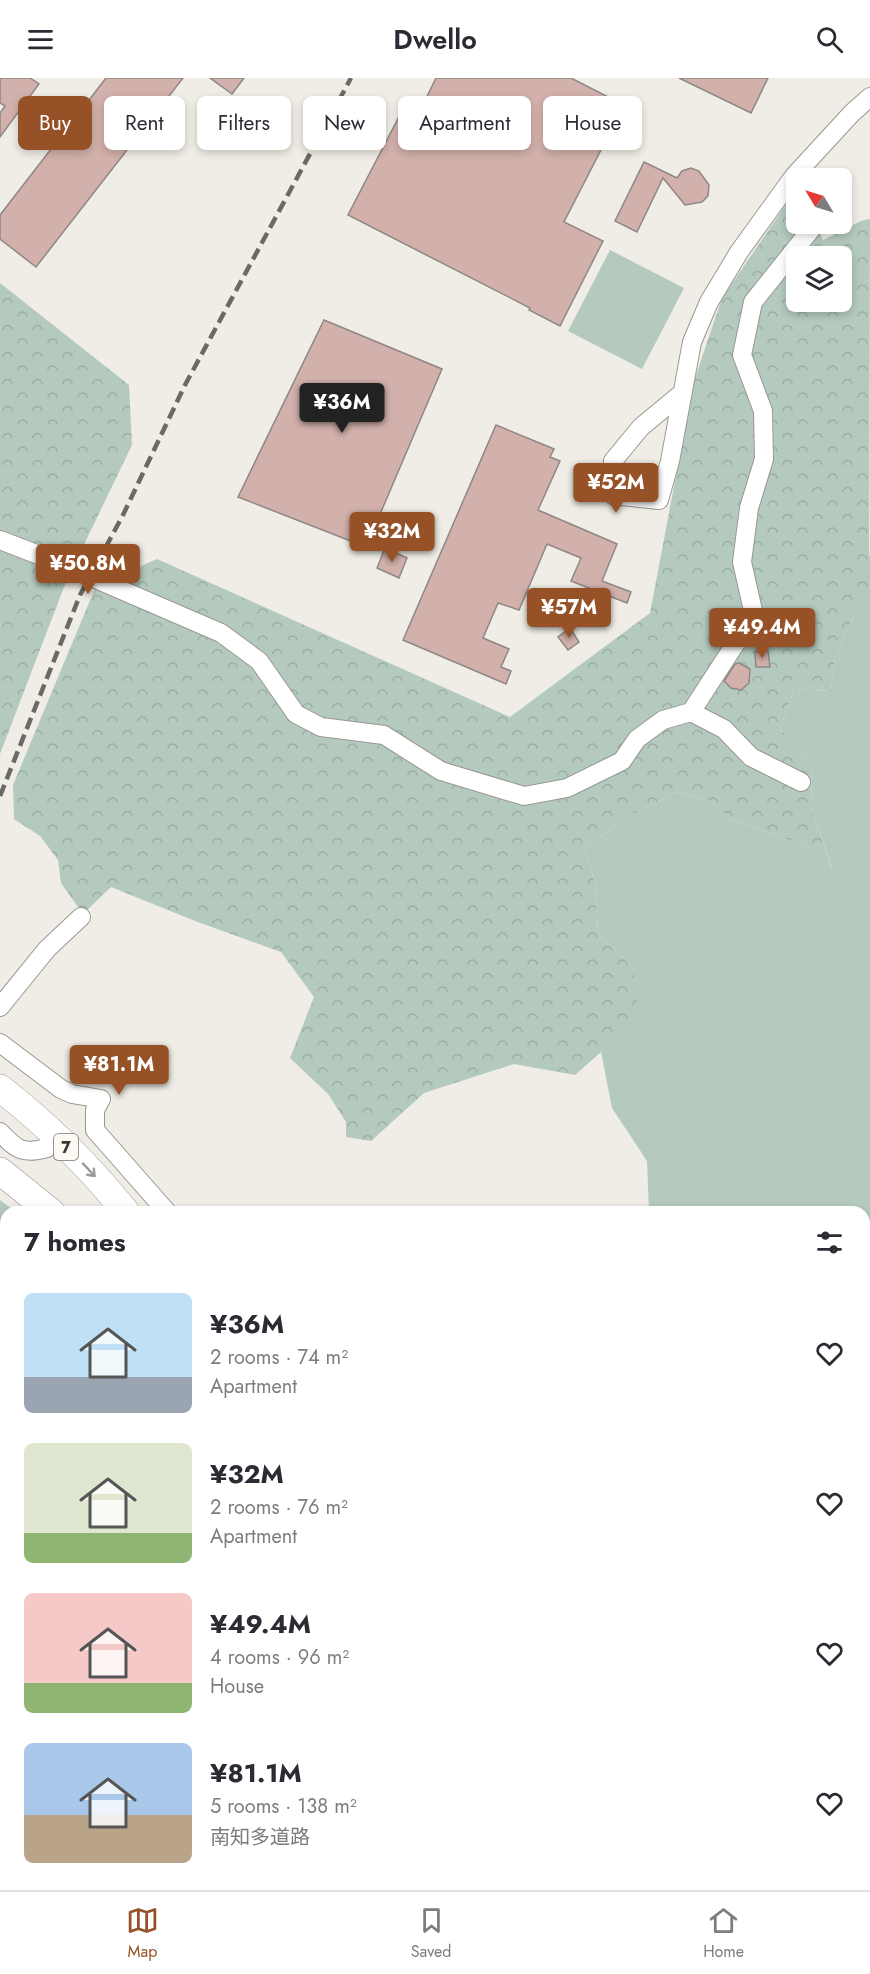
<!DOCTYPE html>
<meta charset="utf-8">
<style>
:root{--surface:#fff;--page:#f2f2f3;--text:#2b2b33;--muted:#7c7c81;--line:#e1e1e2;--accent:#965226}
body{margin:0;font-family:Jost,"Noto Sans JP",sans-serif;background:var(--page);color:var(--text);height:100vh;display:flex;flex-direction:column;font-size:22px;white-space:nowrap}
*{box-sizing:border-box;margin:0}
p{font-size:20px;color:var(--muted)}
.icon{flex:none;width:33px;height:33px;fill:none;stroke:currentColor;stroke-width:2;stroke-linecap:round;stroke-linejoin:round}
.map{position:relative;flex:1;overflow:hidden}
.drawer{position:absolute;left:0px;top:1128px;width:870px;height:684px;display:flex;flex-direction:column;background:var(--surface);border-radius:18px 18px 0 0;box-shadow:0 3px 9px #0003}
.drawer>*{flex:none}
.guide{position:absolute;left:18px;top:18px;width:834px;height:54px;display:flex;gap:12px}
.needle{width:39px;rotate:308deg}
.tools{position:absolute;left:786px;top:90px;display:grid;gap:12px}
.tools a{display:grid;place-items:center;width:66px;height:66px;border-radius:9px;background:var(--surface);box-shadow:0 3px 9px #0003;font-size:30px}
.price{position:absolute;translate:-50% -51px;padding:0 14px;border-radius:6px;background:var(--accent);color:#fff;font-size:20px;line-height:39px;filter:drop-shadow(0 2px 3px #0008)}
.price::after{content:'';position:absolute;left:50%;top:36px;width:18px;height:14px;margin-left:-9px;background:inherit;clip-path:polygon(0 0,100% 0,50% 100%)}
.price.current{background:#222;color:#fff}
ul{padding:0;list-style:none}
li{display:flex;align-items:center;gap:18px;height:150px;padding:0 24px}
li span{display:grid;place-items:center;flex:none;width:168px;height:120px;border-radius:9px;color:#555}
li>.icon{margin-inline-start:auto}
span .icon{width:72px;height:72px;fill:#fffc;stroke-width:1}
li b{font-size:26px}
h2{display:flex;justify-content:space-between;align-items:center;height:72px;padding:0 24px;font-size:26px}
.tag{padding:0 21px;border-radius:9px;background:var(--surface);box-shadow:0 3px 9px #0003;font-size:21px;line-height:54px}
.tag.current{background:var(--accent);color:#fff}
header{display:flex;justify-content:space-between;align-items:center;height:78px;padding:0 24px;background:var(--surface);font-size:27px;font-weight:600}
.tab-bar{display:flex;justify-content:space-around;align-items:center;height:84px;border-top:2px solid var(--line);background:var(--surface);font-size:16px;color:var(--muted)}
.tab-bar a{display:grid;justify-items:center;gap:3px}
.tab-bar .current{color:var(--accent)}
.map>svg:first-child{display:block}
.grass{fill:#b4cabe}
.forest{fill:url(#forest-crowns);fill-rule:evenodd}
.water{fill:#a5c9d3}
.building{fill:#d2b0ab;stroke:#8f8785;stroke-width:1.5}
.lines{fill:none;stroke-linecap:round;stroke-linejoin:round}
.minor-casing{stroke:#999790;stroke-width:20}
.highway-casing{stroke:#999790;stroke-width:28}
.minor{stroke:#fff;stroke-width:18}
.highway{stroke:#fff;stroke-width:27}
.rail{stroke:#6a6965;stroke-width:4.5;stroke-dasharray:12 6;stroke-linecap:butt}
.minor-bridge-casing{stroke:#999790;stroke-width:20;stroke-linecap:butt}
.minor-bridge{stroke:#fff;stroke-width:18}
.oneway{stroke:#9b9a99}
.labels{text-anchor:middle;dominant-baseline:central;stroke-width:5;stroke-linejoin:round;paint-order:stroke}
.shield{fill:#fcfaf3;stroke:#72716d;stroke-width:1.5}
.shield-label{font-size:16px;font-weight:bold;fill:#373633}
</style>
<header><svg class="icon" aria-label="menu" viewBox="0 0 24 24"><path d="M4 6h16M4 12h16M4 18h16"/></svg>Dwello<svg class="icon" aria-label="search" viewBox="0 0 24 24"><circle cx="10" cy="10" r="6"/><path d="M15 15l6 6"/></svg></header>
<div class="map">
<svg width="870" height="1812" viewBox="0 0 870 1812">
<defs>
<pattern id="forest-crowns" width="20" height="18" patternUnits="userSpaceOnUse" patternTransform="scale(1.5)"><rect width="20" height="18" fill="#b4cabe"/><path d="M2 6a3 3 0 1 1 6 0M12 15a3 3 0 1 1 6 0" fill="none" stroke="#9baea4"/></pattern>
</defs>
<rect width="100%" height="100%" fill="#efede5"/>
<g class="grass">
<polygon points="610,172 684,210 642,291 568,253"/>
<polygon points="870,477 870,1812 744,1812 738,1806 864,1806 864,1134 649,1134 647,1083 612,1030 601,974 636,929 634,891 598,855 595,805 585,769 633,736 676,714 712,724 728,740 808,769 832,790 811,729 812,685 780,651 794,611 831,613 835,580 854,536 869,523 868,479"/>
</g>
<g class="forest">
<path d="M796,112v34h20l7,16 38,-19 9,-2 -1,382 -15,13 -19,44 -4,33 -37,-2 -14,40 32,34 -1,44 21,62 -24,-22 -80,-29 -16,-16 -36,-10 -43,22 -48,33 10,36 3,50 36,36 3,38 -36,45 -26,23 -61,-11 -90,29 -53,48 -25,-4v-15l-18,-28 -38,-36 24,-61 -33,-45 -86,-31 -84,-34 -28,27 -22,-31 -3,-23 -18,-24 -26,-17 -1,-34 83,-199 61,-27 353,158 140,-104 44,-232 28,-83zM796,178h46v46h-46z"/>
<polygon points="0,205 129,307 132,367 66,504 0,676"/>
<polygon points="0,1122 16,1134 6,1134 6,1191 0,1190"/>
<polygon points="0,1244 6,1250 6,1355 0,1359"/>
<polygon points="0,1374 6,1376 6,1806 397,1806 399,1812 0,1812"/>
<polygon points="864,1538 870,1543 870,1672 864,1667"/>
<polygon points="656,1806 738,1806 744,1812 648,1812"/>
</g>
<g class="water">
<polygon points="870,1253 870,1342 867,1348 864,1348 864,1257"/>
<polygon points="864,1403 870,1409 870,1543 864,1538"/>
</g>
<g class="building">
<polygon points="0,0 30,0 39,6 0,59 0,35 5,28 0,25"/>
<polygon points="106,0 183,0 36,189 0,161 0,137"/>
<polygon points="210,0 244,0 232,16"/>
<polygon points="436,0 571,0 624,27 564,144 603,163 560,248 529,232 530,230 348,137 404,29 418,37"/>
<polygon points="679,0 768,0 751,35"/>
<polygon points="644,84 677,100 682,93 691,90 699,93 709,107 708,118 702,124 685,127 663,100 637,154 615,143"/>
<polygon points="324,242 442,291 366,469 238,419"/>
<polygon points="496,347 554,371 550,379 560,383 538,432 617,466 602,503 631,514 627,525 571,503 581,480 547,466 519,532 498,525 483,560 509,571 501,589 511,593 506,606 403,562"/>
<polygon points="385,470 407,480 399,500 377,490"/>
<polygon points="570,550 579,564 568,572 558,559"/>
<polygon points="768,573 770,589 756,589 755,574"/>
<polygon points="739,585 750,591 749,605 741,612 731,610 724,603 735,586"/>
</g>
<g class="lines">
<g class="minor-casing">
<g id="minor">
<polyline points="681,316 641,349 613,383 613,417 659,422 670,383 692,264 709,224 739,174 794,98 852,35 870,19"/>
<polyline points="0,462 57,484"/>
<polyline points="133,517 221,555 259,583 296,636 321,649 384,657 441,693 524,718 567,710 622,683 637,661 663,642 691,634 754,537 742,484 749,430 764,381 763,333 742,277 753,224 813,149 813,146"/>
<polyline points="691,634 724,651 751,679 801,704"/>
<polyline points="0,929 47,871 81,839"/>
<polyline points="0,965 61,1011 72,1016 101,1021 95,1032 95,1052 167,1134"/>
<path d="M0,1054c16,17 22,23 47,16"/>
<polyline points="478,1806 480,1812"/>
</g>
</g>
<g class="highway-casing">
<g id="highway">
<path d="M0,1010c46,36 89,78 126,124"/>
<polyline points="0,1093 51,1134"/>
<polyline points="419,1806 421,1812"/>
<polyline points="444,1806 447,1812"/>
</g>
</g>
<use href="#minor" class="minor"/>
<use href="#highway" class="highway"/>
<polyline class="rail" points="0,718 80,517 123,437 185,307 351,0"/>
<g class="minor-bridge-casing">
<polyline id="minor-bridge" points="57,484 133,517"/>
</g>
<use href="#minor-bridge" class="minor-bridge"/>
</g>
<defs><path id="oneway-shaft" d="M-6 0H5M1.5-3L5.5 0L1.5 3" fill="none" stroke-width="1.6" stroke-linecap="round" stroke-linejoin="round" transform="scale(1.5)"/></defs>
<use class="oneway" href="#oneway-shaft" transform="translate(89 1092) rotate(47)"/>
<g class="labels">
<rect class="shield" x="54" y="1056" width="24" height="26" rx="4.5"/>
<g class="shield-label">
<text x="66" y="1069">7</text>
</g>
</g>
</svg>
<div class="tools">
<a><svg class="needle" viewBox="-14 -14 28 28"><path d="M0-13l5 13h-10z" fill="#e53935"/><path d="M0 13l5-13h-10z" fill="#7c7c81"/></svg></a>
<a><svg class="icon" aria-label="layers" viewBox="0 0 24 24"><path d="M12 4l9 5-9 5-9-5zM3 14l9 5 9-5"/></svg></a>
</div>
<b class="price current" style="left:342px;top:356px">¥36M</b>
<b class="price" style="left:616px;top:436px">¥52M</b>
<b class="price" style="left:392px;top:485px">¥32M</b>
<b class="price" style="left:88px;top:517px">¥50.8M</b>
<b class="price" style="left:569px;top:561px">¥57M</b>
<b class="price" style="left:762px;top:581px">¥49.4M</b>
<b class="price" style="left:119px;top:1018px">¥81.1M</b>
<div class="guide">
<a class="tag current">Buy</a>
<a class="tag">Rent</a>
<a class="tag">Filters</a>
<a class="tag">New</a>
<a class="tag">Apartment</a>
<a class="tag">House</a>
</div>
<section class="drawer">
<h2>7 homes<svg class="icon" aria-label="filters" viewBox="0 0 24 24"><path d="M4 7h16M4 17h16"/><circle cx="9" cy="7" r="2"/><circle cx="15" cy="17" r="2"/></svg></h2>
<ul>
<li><span style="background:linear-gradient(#bfe0f5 70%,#9aa5b1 0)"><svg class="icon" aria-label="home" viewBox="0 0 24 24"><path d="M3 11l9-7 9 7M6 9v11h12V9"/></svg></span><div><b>¥36M</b><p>2 rooms · 74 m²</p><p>Apartment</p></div><svg class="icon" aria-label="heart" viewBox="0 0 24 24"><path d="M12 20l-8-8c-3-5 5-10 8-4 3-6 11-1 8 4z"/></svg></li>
<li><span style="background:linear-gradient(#dfe7d0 75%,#8fb573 0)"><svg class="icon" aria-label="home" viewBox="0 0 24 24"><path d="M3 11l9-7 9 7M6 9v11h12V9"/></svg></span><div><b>¥32M</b><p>2 rooms · 76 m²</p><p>Apartment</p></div><svg class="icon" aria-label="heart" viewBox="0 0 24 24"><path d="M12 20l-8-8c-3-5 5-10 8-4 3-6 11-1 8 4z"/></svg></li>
<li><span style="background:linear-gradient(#f6c9c9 75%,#8fb573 0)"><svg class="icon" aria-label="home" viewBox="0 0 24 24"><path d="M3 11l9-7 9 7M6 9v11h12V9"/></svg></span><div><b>¥49.4M</b><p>4 rooms · 96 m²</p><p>House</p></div><svg class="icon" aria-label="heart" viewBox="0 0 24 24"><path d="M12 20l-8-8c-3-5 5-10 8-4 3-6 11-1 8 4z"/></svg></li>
<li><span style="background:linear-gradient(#a9c7e8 60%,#b9a48a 0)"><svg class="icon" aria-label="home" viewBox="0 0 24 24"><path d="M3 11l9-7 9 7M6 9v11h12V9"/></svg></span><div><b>¥81.1M</b><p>5 rooms · 138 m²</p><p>南知多道路</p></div><svg class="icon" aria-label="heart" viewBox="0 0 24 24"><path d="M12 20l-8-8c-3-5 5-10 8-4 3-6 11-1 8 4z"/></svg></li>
</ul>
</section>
</div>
<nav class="tab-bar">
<a class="current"><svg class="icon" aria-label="map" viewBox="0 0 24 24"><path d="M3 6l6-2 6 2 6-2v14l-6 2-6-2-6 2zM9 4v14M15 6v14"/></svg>Map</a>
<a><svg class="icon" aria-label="saved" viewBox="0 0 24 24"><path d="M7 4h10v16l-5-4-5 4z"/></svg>Saved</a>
<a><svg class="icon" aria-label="home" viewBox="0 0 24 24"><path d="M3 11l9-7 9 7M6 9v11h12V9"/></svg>Home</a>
</nav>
